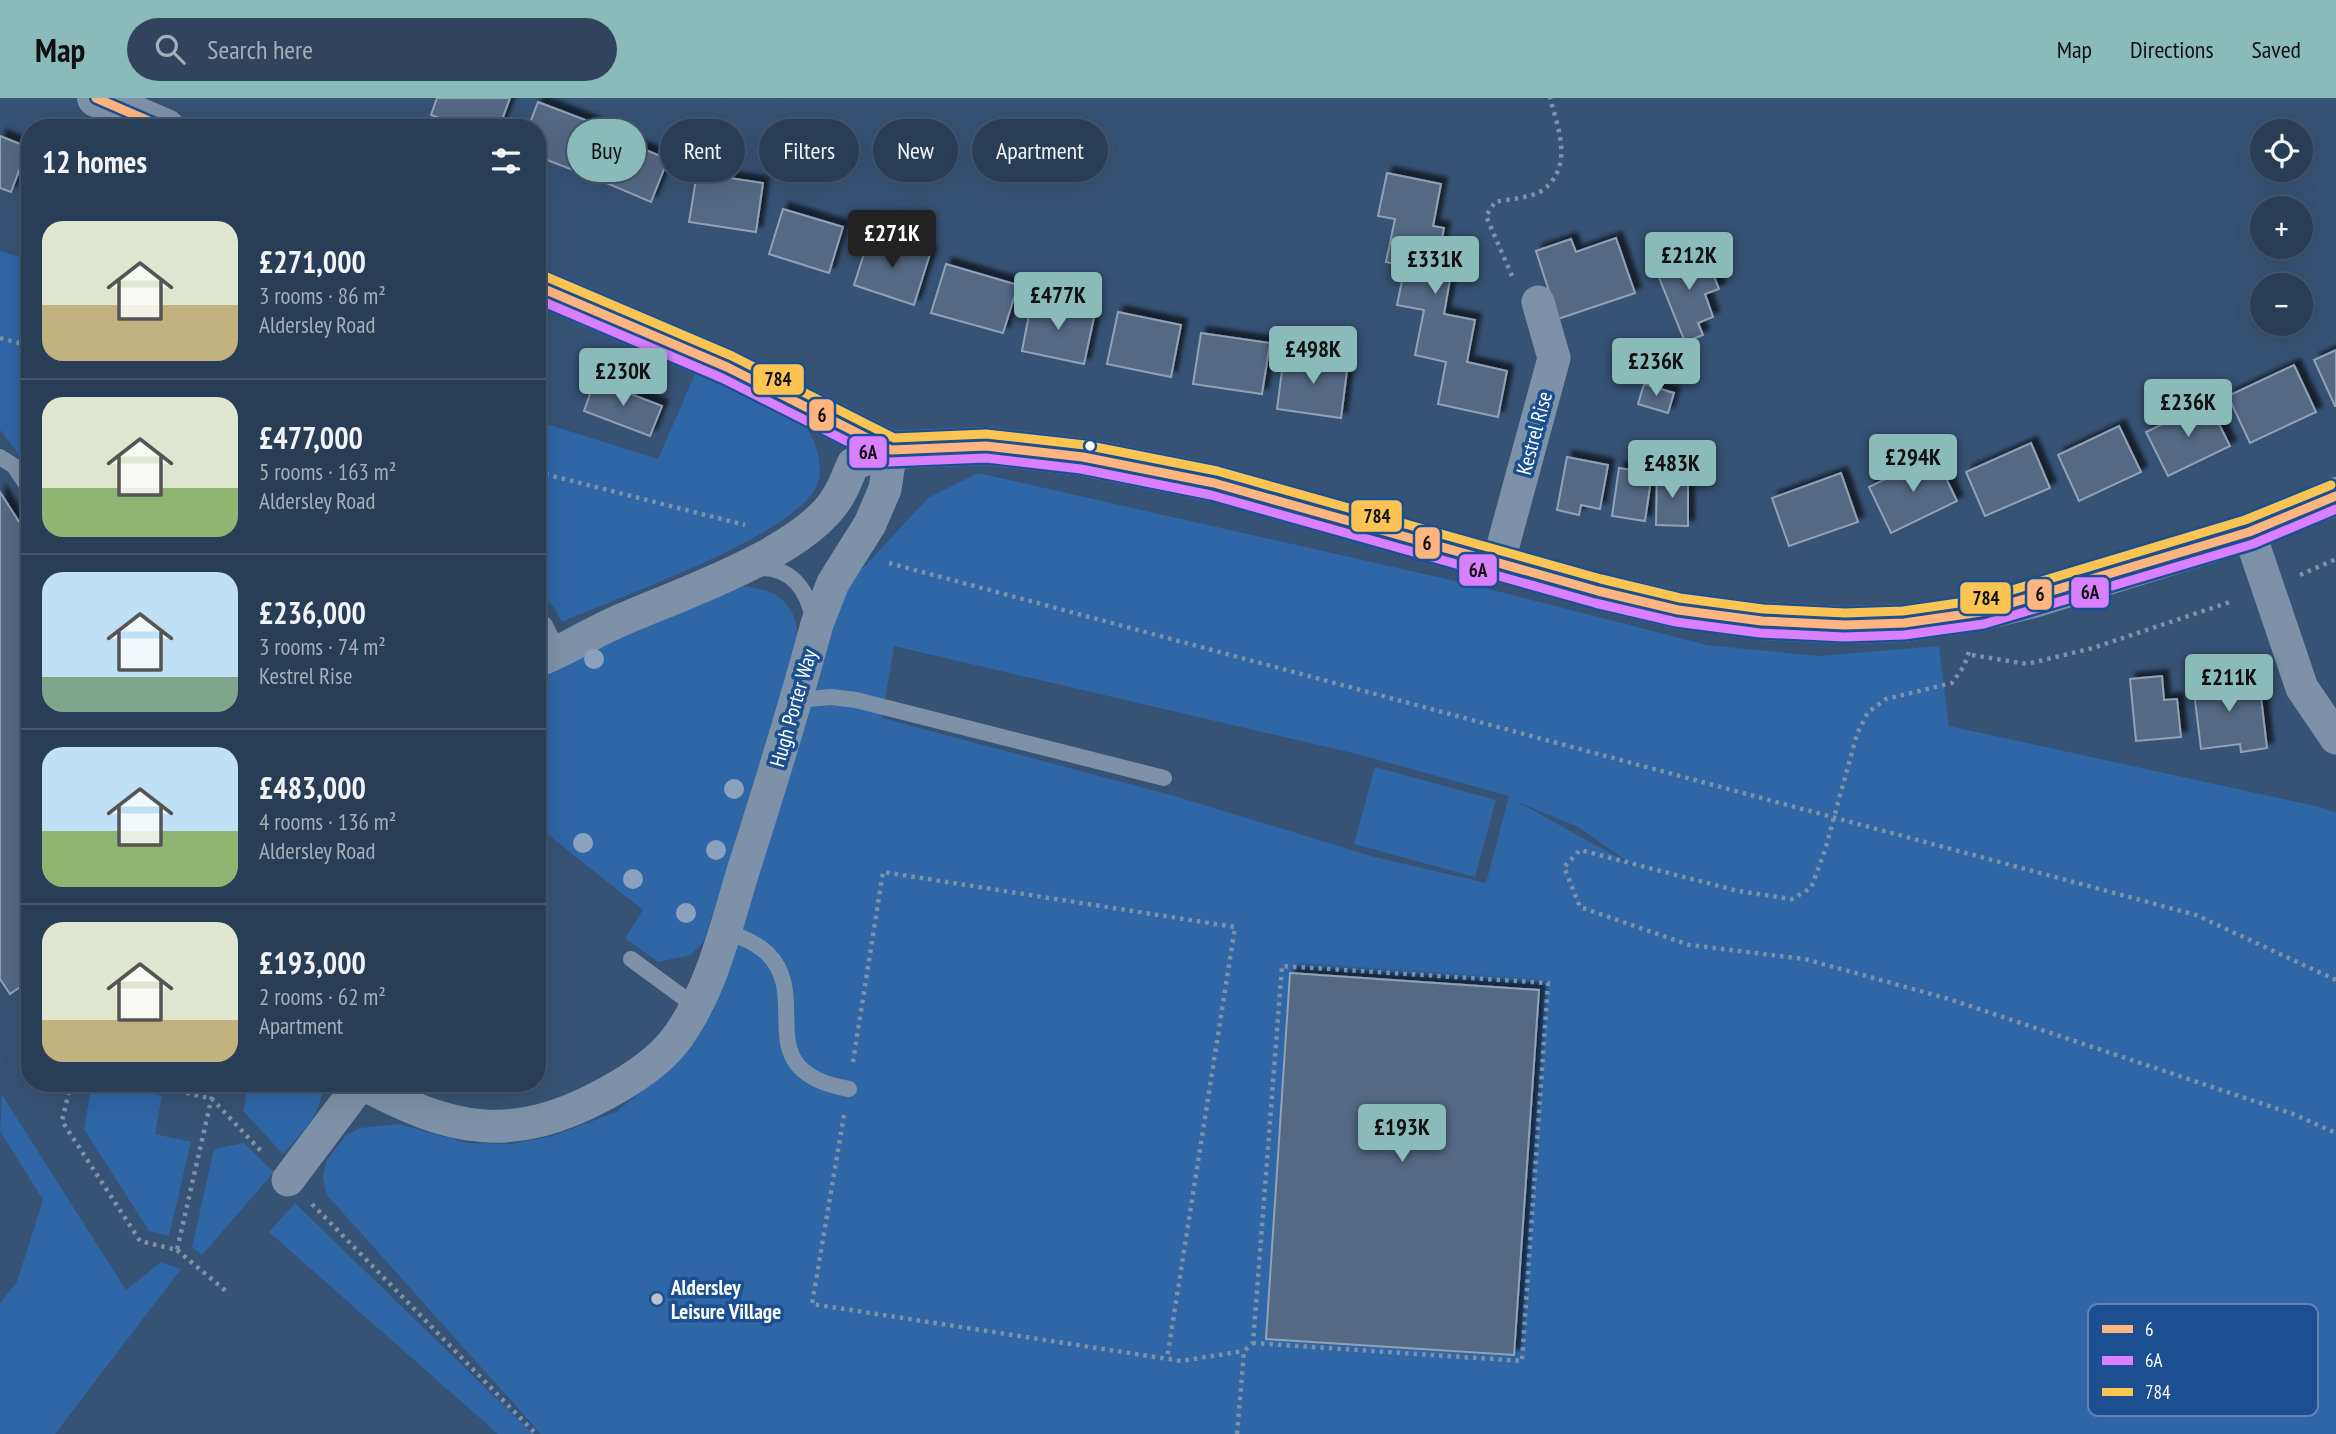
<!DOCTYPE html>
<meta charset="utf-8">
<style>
:root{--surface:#283e57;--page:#30455d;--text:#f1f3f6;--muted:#a5aeba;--line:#44576d;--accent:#8bbbb9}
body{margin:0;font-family:"PT Sans Narrow",sans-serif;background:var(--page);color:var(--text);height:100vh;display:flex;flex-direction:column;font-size:26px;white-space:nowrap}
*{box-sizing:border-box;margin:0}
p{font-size:23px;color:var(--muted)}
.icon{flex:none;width:38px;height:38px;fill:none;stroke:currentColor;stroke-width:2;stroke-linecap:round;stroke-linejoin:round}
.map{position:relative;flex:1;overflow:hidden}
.panel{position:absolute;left:21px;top:21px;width:525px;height:973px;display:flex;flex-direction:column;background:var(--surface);border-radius:28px;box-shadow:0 7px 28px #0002,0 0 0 2px var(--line)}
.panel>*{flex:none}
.banner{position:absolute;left:567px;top:21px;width:665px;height:63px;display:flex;gap:14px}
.fabs{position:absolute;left:2250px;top:21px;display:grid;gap:14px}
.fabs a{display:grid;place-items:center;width:63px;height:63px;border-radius:50%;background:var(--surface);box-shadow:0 7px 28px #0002,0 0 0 2px var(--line);font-size:35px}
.price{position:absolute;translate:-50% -60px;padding:0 16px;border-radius:7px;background:var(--accent);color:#111;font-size:23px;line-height:46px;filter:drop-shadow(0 2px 4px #0008)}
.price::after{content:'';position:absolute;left:50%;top:42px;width:21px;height:16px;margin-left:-10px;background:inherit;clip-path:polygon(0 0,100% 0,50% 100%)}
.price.selected{background:#222;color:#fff}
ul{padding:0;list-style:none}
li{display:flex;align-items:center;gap:21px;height:175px;padding:0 21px}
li+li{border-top:2px solid var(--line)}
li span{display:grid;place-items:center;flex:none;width:196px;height:140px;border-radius:21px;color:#555}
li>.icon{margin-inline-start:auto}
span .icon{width:84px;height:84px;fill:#fffc;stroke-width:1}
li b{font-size:30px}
h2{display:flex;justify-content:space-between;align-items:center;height:84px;padding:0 21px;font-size:30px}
.chip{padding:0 24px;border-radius:32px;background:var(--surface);box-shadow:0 7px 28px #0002,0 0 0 2px var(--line);font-size:24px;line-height:63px}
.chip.selected{background:var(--accent);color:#111}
header{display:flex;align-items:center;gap:42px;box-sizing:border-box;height:98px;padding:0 35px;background:var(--accent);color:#111}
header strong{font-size:33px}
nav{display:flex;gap:38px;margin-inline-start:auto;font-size:24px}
.search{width:490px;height:63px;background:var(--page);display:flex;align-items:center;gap:18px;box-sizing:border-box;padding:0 24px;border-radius:38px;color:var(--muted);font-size:26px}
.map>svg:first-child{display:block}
.green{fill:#2f66a5;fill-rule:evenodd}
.building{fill:#526984;stroke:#92a2b6;stroke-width:2;filter:url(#shadow)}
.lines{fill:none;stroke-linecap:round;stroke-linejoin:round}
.path{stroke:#7d92a8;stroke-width:4.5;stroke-dasharray:3.5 5;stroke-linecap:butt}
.service{stroke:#7d92a8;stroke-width:16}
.minor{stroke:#7d92a8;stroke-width:33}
.tertiary{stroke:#7d92a8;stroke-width:38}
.bus-1-casing{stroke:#1b4f8f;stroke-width:14}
.bus-2-casing{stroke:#1b4f8f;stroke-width:14}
.bus-3-casing{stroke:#1b4f8f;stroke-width:14}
.bus-1{stroke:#ffb580;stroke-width:9}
.bus-2{stroke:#d880ff;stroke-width:9}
.bus-3{stroke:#fcc553;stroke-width:9}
.tree{fill:#8aa2be}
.bus-dot{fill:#fff;stroke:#1b4f8f;stroke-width:2.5}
.poi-dot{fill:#b9c2ce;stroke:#1b4f8f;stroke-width:2.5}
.labels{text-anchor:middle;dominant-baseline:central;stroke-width:7;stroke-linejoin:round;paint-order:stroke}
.street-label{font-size:21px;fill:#fff;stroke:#1b4f8f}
.poi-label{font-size:21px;font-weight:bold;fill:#fff;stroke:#1b4f8f;text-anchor:start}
.key{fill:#1b4f8f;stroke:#5f84b1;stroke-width:2}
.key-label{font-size:19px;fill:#fff}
.line-badge{stroke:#1b4f8f;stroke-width:2.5}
.pale-badge-label{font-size:19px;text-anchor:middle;font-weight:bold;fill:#111}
</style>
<header>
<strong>Map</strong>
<div class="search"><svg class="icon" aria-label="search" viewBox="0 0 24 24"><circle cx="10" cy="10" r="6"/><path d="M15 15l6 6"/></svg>Search here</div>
<nav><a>Map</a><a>Directions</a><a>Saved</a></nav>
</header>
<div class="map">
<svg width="2336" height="1336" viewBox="0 0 2336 1336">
<defs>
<filter id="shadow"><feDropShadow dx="6" dy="-6" stdDeviation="2" flood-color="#0009"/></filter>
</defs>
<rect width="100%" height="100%" fill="#365274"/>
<g class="green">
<polygon points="0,153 30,162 30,371 0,332"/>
<path d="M698,269c22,10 81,32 96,46 20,18 36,57 18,81 -38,49 -188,101 -250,128l-9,-16 -16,-16v-169l121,38z"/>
<path d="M978,375l495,112 234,60 111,11 121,-10 10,80 371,81 16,6v621h-1795l-215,-240 -3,-16 3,-16 19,-26 15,-8 38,-4 70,19 43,1 42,-8 63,-24 55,-44 42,-57 33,-96 106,-362 9,17 67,-72zM894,548l463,108 152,42 -23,87 -115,-27 -193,-59 -296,-79zM1518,704l60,25 56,39h-1z"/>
<path d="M739,488c41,2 63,22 58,65l-93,290 -13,14 -33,7 -33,-24 18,-28 -106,-84v-160z"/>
<polygon points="1375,669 1496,702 1475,779 1354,746"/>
<polygon points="92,985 109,985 162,998 155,1036 191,1044 169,1138 149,1133 84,1031"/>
<path d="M249,985h73c2,31 -20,49 -39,71l-40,-43z"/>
<polygon points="2,997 126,1192 161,1164 181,1171 55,1336 0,1336 0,1205 17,1184 43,1102 0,1033"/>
<polygon points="244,1045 274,1074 202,1157 192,1149 214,1051"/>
<polygon points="295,1105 533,1336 498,1336 269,1134"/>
</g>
<g class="building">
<polygon points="437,0 510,0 499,30 466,30 431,17"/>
<polygon points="538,4 596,26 578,74 537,58 537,30 528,30"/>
<polygon points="0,38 28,49 11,94 0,90"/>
<polygon points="621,42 668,61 651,104 604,84"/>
<polygon points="697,75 763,85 756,134 689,124"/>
<polygon points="1387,75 1441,86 1433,128 1444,130 1436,173 1451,176 1444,216 1475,222 1467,264 1507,273 1498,319 1438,306 1446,264 1415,257 1424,212 1397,207 1405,168 1386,164 1395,121 1378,118"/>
<polygon points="783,111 843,129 829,175 769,156"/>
<polygon points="870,137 930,156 914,207 854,187"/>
<polygon points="1616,140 1635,195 1558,221 1536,153 1571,141 1576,154"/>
<polygon points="1704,153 1719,191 1705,196 1713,219 1698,225 1703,237 1685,244 1656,172"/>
<polygon points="946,166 1018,187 1003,235 931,215"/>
<polygon points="1032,201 1095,215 1084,266 1022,253"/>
<polygon points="1118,214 1181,227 1171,279 1107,266"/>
<polygon points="1201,235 1270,245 1262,296 1193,286"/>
<polygon points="2336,252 2336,308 2335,308 2314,262"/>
<polygon points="1284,257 1348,265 1341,320 1277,311"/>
<polygon points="2294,267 2316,314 2250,345 2228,298"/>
<polygon points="595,282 662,308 650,338 584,313"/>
<polygon points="1644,286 1674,295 1668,315 1638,306"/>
<polygon points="2208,304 2230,348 2168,378 2146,334"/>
<polygon points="2119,328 2141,374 2079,403 2058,357"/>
<polygon points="2031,345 2050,390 1985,418 1966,374"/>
<polygon points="1935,357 1957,403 1891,435 1869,389"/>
<polygon points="1567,359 1608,367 1600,411 1581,407 1579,417 1557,412"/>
<polygon points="1619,370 1652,375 1645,423 1612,418"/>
<polygon points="1657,375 1688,376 1688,428 1656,427"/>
<polygon points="1841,375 1858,424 1789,448 1772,400"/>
<polygon points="0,394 30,441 30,882 10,896 0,881"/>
<polygon points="2241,572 2245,601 2261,599 2267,650 2241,654 2240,646 2201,651 2194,594 2207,592 2206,576"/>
<polygon points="2162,578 2164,602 2177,601 2181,639 2136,643 2130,581"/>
<polygon points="1290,875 1539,892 1514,1257 1266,1241"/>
</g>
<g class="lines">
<g class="path">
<path d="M1512,178l-26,-60 9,-14c14,-3 37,-4 48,-12 31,-24 15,-62 7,-92"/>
<polyline points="0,240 30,248"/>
<polyline points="537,374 745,427"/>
<polyline points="889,465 2196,817 2336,882"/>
<polyline points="2300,477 2336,461"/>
<polyline points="1969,554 1964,568 1952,585 1886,601 1868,614 1857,636 1825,752 1811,790 1792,801 1738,793 1580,752 1564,769 1580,809 1689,847 1805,861 1949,901 2293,1016 2336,1035"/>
<polyline points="1972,557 2027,566 2093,550 2233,503"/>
<polyline points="853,964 883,774 1235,829 1167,1261"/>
<polyline points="71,985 62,1023 140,1143 177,1152 215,985"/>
<polyline points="145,985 212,1001 262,1054"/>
<polyline points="844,1017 812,1206 1181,1263 1244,1253"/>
<polyline points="312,1106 536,1336"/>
<polyline points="177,1152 227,1194"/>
<polyline points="1237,1336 1244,1253 1253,1245 1282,868 1548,885 1522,1263 1253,1245"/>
</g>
<g class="service">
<polyline points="0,359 14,368 30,392"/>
<path d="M758,470c33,-2 50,22 55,52"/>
<polyline points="537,520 545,527 559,555"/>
<polyline points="797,602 831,599 856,602 1164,680"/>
<path d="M725,833c15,6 31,11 43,23 45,46 -22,117 81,135"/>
<polyline points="631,861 695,908"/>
</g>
<g class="minor">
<polyline points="2249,434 2302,590 2336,640"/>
<polyline points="1498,466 1554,260 1538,204"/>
<path d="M361,985c90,48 150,62 244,11 24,-13 50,-29 68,-51 38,-48 53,-117 71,-175 26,-81 51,-162 73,-244l16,-41 37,-59 15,-35 6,-39 -38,14c-5,11 -9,24 -16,34 -33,55 -159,97 -218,123 -28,12 -53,29 -82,40"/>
<polyline points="288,1082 361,985"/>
</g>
<g class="tertiary">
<polyline points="96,0 166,30"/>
<polyline points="537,188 727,269 891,352 986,348 1083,359 1214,385 1598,493 1678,512 1762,523 1845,527 1904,525 1981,514 2033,501 2249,434 2336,398"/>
</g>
<g class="bus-1-casing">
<g id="bus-1">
<polyline points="96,0 165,30"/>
<polyline points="537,188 727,269 891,352 986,348 1083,359 1214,385 1598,493 1678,512 1762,523 1845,527 1904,525 1981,514 2249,434 2336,398"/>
</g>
</g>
<g class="bus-2-casing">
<polyline id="bus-2" points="537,201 722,280 888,364 986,360 1081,371 1211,397 1595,505 1676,524 1760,535 1844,539 1904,537 1984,526 2253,446 2336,411"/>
</g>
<g class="bus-3-casing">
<polyline id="bus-3" points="542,177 732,258 894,340 986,336 1085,347 1217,373 1601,481 1680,500 1763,511 1845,515 1903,513 1979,502 2245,422 2331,387"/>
</g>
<use href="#bus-1" class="bus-1"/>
<use href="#bus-2" class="bus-2"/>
<use href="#bus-3" class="bus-3"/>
</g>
<g class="tree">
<circle cx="594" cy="561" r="10"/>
<circle cx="734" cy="691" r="10"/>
<circle cx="583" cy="745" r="10"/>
<circle cx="716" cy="752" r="10"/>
<circle cx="633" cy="781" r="10"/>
<circle cx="686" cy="815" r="10"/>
</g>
<circle class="bus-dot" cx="1090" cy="348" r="6"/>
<circle class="poi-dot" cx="657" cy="1201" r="7"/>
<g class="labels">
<g class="street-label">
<text transform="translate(1534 335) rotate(-75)">Kestrel Rise</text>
<text transform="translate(793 610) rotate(-74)">Hugh Porter Way</text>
</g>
<g class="poi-label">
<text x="671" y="1189">Aldersley<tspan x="671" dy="24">Leisure Village</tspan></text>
</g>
</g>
<rect x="2088" y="1206" width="230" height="112" rx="10" class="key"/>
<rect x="2102" y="1227" width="31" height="8" fill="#ffb580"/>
<rect x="2102" y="1258" width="31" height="9" fill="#d880ff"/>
<rect x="2102" y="1290" width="31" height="8" fill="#fcc553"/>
<g class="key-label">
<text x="2145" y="1238">6</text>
<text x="2145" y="1269">6A</text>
<text x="2145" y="1301">784</text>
</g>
<g class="line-badge">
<rect x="752" y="265" width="53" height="33" rx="7" fill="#fcc553"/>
<rect x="808" y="300" width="27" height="34" rx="7" fill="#ffb580"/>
<rect x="848" y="337" width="40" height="34" rx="7" fill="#d880ff"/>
<rect x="1350" y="401" width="53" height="34" rx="7" fill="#fcc553"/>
<rect x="1414" y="428" width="27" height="34" rx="7" fill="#ffb580"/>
<rect x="1458" y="455" width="40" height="34" rx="7" fill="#d880ff"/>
<rect x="2070" y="478" width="40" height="33" rx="7" fill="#d880ff"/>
<rect x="2026" y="480" width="27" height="33" rx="7" fill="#ffb580"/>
<rect x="1959" y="483" width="53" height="34" rx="7" fill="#fcc553"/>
</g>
<g class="pale-badge-label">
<text x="778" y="288">784</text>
<text x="822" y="324">6</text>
<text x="868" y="361">6A</text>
<text x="1377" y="425">784</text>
<text x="1427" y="452">6</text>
<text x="1478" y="479">6A</text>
<text x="2090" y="501">6A</text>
<text x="2040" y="503">6</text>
<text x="1986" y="507">784</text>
</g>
</svg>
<div class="fabs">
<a><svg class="icon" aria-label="locate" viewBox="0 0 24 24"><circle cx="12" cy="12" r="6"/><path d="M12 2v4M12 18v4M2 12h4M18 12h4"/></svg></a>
<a>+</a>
<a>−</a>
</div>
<b class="price selected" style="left:892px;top:172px">£271K</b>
<b class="price" style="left:1689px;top:194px">£212K</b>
<b class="price" style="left:1435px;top:198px">£331K</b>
<b class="price" style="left:1058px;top:234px">£477K</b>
<b class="price" style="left:1313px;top:288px">£498K</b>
<b class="price" style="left:1656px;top:300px">£236K</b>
<b class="price" style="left:623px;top:310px">£230K</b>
<b class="price" style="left:2188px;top:341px">£236K</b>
<b class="price" style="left:1913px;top:396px">£294K</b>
<b class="price" style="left:1672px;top:402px">£483K</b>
<b class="price" style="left:2229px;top:616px">£211K</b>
<b class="price" style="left:1402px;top:1066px">£193K</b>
<div class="banner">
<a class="chip selected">Buy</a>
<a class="chip">Rent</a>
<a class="chip">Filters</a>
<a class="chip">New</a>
<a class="chip">Apartment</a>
</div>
<section class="panel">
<h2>12 homes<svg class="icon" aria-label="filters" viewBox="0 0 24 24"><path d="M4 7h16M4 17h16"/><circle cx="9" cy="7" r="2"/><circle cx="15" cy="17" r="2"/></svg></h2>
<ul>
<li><span style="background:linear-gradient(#dfe7d0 60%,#c2b280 0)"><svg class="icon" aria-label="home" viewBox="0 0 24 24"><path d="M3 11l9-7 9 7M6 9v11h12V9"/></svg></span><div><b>£271,000</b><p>3 rooms · 86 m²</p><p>Aldersley Road</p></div></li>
<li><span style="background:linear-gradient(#dfe7d0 65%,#8fb573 0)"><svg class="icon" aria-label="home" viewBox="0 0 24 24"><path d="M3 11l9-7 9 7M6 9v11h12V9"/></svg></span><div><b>£477,000</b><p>5 rooms · 163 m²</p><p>Aldersley Road</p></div></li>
<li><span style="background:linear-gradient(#bfe0f5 75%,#7fa58c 0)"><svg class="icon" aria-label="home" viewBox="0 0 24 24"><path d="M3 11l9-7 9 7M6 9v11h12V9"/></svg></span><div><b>£236,000</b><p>3 rooms · 74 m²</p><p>Kestrel Rise</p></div></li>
<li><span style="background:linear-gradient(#bfe0f5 60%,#8fb573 0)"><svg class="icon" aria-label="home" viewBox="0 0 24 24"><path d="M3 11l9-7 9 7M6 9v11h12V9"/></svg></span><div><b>£483,000</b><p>4 rooms · 136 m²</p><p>Aldersley Road</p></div></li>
<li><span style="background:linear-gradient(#dfe7d0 70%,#c2b280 0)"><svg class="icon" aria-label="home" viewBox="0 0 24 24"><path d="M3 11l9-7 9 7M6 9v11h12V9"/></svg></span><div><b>£193,000</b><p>2 rooms · 62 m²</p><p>Apartment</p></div></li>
</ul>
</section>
</div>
